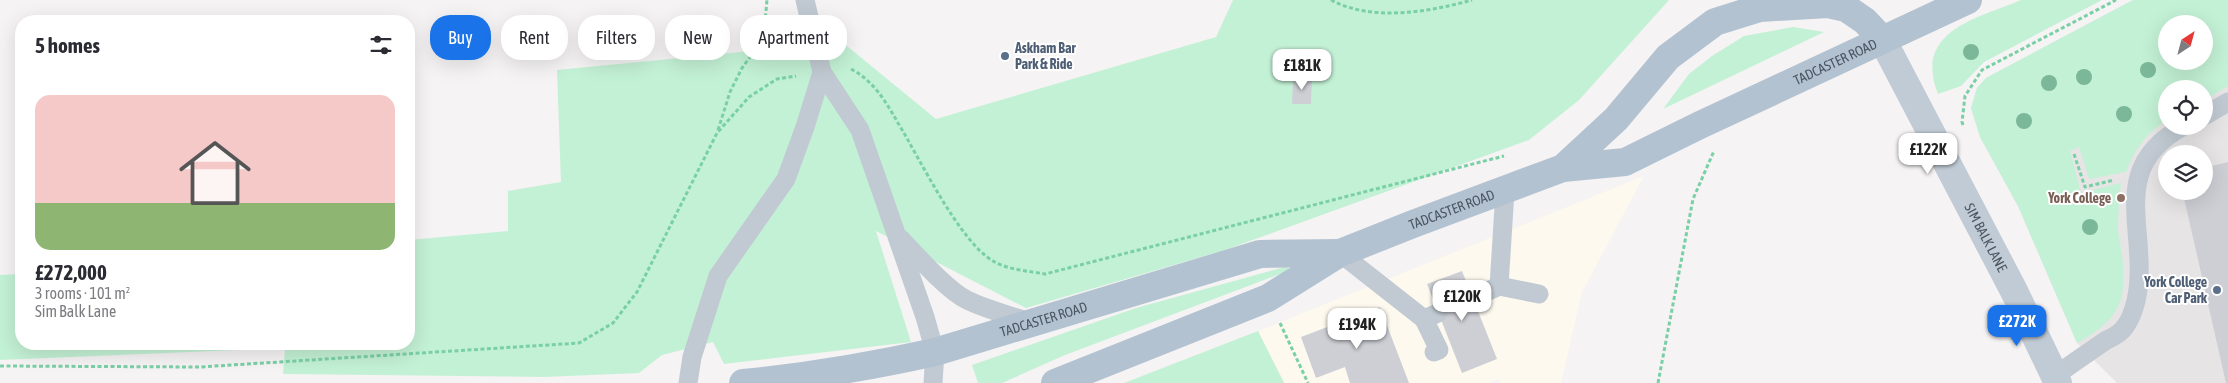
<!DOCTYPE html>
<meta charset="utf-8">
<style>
:root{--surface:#fff;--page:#f2f2f3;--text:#2b2b33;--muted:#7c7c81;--accent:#1a73e8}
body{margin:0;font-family:"Asap Condensed",sans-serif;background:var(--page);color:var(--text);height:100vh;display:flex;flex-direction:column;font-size:19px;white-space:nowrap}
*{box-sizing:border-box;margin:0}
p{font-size:16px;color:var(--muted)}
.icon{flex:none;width:28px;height:28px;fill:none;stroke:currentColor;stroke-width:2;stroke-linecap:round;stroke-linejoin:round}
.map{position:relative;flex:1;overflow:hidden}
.details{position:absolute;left:15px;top:15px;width:400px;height:335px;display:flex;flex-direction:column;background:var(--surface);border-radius:20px;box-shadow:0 5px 20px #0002}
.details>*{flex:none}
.banner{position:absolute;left:430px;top:15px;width:475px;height:45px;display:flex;gap:10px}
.needle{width:32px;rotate:36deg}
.fabs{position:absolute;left:2158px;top:15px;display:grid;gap:10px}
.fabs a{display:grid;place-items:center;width:55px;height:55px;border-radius:50%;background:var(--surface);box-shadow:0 5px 20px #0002;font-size:25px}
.price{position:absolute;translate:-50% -42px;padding:0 11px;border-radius:10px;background:#fff;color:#222;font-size:16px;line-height:32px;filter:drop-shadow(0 1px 2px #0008)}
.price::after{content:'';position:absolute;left:50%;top:30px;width:15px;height:11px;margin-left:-8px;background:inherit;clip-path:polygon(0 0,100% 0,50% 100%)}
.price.selected{background:var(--accent);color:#fff}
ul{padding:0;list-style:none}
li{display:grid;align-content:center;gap:10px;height:265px;padding:0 20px}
li span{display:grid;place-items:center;height:155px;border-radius:15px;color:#555}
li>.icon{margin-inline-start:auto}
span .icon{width:90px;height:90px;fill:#fffc;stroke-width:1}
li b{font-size:21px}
h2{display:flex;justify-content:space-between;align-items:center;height:60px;padding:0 20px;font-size:21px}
.pill{padding:0 18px;border-radius:20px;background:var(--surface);box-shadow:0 5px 20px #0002;font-size:18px;line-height:45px}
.pill.selected{background:var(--accent);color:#fff}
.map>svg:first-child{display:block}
.commercial{fill:#fdf9ef}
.education{fill:#e6e4e5;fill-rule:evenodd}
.green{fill:#c3f1d5;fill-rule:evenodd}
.building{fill:#cdcfd5}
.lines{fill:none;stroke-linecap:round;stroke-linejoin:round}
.path{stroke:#7ad0a6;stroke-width:3;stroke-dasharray:4 2.5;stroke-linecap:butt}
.lane{stroke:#c1cad2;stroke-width:19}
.secondary{stroke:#c1cbd6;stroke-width:28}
.primary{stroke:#b3c2d1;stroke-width:28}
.tree{fill:#7bb799}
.service-dot{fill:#5c6f8a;stroke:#fff;stroke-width:2}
.education-dot{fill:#8d6e63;stroke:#fff;stroke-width:2}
.labels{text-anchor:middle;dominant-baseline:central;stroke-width:4;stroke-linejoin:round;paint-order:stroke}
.service-label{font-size:14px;font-weight:bold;fill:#4e5e75;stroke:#fff;text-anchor:start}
.street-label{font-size:14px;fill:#4a5661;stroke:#fff}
.education-label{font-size:14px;font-weight:bold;fill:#785e54;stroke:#fff;text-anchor:end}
</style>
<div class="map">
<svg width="2228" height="383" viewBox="0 0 2228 383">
<rect width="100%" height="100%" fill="#f5f3f3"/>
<polygon class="commercial" points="1644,176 1582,292 1561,383 1501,383 1499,379 1489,383 1285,383 1258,331"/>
<path class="education" d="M2133,0h95v383h-111l-40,-40 -59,-137 -38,-69 -9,-29 6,-20 9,-10zM2166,24h38v37h-38zM2166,89h38v37h-38zM2166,154h38v37h-38z"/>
<g class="green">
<polygon points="1233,0 1669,0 1579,100 1529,140 1225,250 1026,308 876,231 911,342 724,364 713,342 662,355 639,373 544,377 283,374 285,348 0,360 0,275 21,274 21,344 409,344 409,240 508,231 508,191 561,182 557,70 842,42 936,119 1216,37"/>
<path d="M2021,0h81l-118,62 -23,24 -23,8c-2,-6 -5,-13 -5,-19 -7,-48 54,-60 88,-75z"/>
<path d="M2133,0h95v86l-24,14v-11h-38v32c-20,11 -32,30 -40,51l-37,7 -10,-32 -9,4 11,42 40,-10c-2,15 -3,30 -3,46 1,11 4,23 5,34 4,44 -10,60 -46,80l-59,-137 -38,-69 -9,-29 6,-20 9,-10zM2166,24h38v37h-38z"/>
<polygon points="1793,27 1824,32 1663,109 1689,74 1712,56 1744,36"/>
<polygon points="1288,266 1288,271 1065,355 1002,383 978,383 972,365 1136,308"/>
<polygon points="1258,331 1284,383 1124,383"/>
</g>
<g class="building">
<polygon points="1293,78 1312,79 1311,104 1292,104"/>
<polygon points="2228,162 2228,383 2226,383 2184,198 2205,193 2204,168"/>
<polygon points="1462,271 1497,359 1462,373 1427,284"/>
<polygon points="1380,307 1409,383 1350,383 1345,367 1316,378 1301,337"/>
</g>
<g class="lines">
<g class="path">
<path d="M1331,0c41,22 98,12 141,0"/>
<path d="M851,69c23,12 35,33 47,54 22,36 61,118 95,138 15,9 36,10 52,13l459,-118"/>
<polyline points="1963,125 1962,122 1965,96 1982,70 2116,0"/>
<polyline points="718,130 730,92 742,68 758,46 765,22 767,0"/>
<polyline points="2074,154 2085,187 2114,180"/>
<polyline points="1280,323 1308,383"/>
<polyline points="0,366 200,367 579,343 613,323 637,292 717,133 749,97 777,79 796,76"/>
<polyline points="1658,383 1693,199 1714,151"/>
</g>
<g class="lane">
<polyline points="805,0 822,72 860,130 925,317 935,352 933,383"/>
<polyline points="2204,116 2228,102"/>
<path d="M901,239c16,17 46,51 66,61 21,10 44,16 66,23"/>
<polyline points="1340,253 1424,319 1438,313"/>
<polyline points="1499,286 1539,294"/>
<polyline points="1473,298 1499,286 1505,191"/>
<polyline points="1424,319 1439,350 1434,352"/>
<path d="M2055,376c16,-12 33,-23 50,-35 6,-3 15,-7 19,-13 6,-7 10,-19 12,-27 15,-68 -32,-132 48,-175"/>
<polyline points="688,383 692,357 718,276 786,179 805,127 822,72"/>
</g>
<path class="secondary" id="s1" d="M1882,39l132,252 44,92"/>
<g class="primary">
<polyline points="1563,168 1616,119 1668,57 1715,22 1760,8 1828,4 1846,8 1865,21 1882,39"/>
<path id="s2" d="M743,383c64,-6 129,-17 192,-31l325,-98 79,-1"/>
<path id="s3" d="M1055,383l213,-85 72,-45 73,-29 150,-56 62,-6 75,-37 268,-125"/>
</g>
</g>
<g class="tree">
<circle cx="1971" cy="52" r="8"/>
<circle cx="2148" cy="70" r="8"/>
<circle cx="2084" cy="77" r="8"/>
<circle cx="2049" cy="83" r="8"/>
<circle cx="2124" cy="114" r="8"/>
<circle cx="2024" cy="121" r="8"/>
<circle cx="2090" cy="227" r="8"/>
</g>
<g class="service-dot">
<circle cx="1005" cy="56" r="5"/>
<circle cx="2217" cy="290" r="5"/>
</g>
<circle class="education-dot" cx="2121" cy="198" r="5"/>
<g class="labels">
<g class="service-label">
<text x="1015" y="48">Askham Bar<tspan x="1015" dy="16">Park &amp; Ride</tspan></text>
<text x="2207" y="282" text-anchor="end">York College<tspan x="2207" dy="16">Car Park</tspan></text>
</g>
<g class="street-label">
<text stroke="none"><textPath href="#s3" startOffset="848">TADCASTER ROAD</textPath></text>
<text stroke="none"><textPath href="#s3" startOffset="434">TADCASTER ROAD</textPath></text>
<text stroke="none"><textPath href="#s1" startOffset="224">SIM BALK LANE</textPath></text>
<text stroke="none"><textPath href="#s2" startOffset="308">TADCASTER ROAD</textPath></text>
</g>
<g class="education-label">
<text x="2111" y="198">York College</text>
</g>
</g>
</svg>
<div class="fabs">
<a><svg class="needle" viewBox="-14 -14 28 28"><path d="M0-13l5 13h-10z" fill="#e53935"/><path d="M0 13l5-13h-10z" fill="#7c7c81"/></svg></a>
<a><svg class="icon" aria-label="locate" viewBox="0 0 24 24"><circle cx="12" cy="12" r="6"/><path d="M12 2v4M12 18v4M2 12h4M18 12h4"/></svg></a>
<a><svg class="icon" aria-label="layers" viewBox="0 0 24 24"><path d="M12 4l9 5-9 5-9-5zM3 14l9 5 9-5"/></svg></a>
</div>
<b class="price" style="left:1302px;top:91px">£181K</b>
<b class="price" style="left:1928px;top:175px">£122K</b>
<b class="price" style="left:1462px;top:322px">£120K</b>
<b class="price selected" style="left:2017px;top:347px">£272K</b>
<b class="price" style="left:1357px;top:350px">£194K</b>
<div class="banner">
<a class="pill selected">Buy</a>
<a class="pill">Rent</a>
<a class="pill">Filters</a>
<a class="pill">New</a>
<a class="pill">Apartment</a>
</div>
<section class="details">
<h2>5 homes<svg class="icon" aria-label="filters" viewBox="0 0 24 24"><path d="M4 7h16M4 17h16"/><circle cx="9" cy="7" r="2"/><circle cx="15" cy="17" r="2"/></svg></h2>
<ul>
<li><span style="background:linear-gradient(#f6c9c9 70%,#8fb573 0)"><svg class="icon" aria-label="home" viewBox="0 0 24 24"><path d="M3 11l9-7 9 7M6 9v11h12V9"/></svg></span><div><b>£272,000</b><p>3 rooms · 101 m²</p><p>Sim Balk Lane</p></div></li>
</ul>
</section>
</div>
